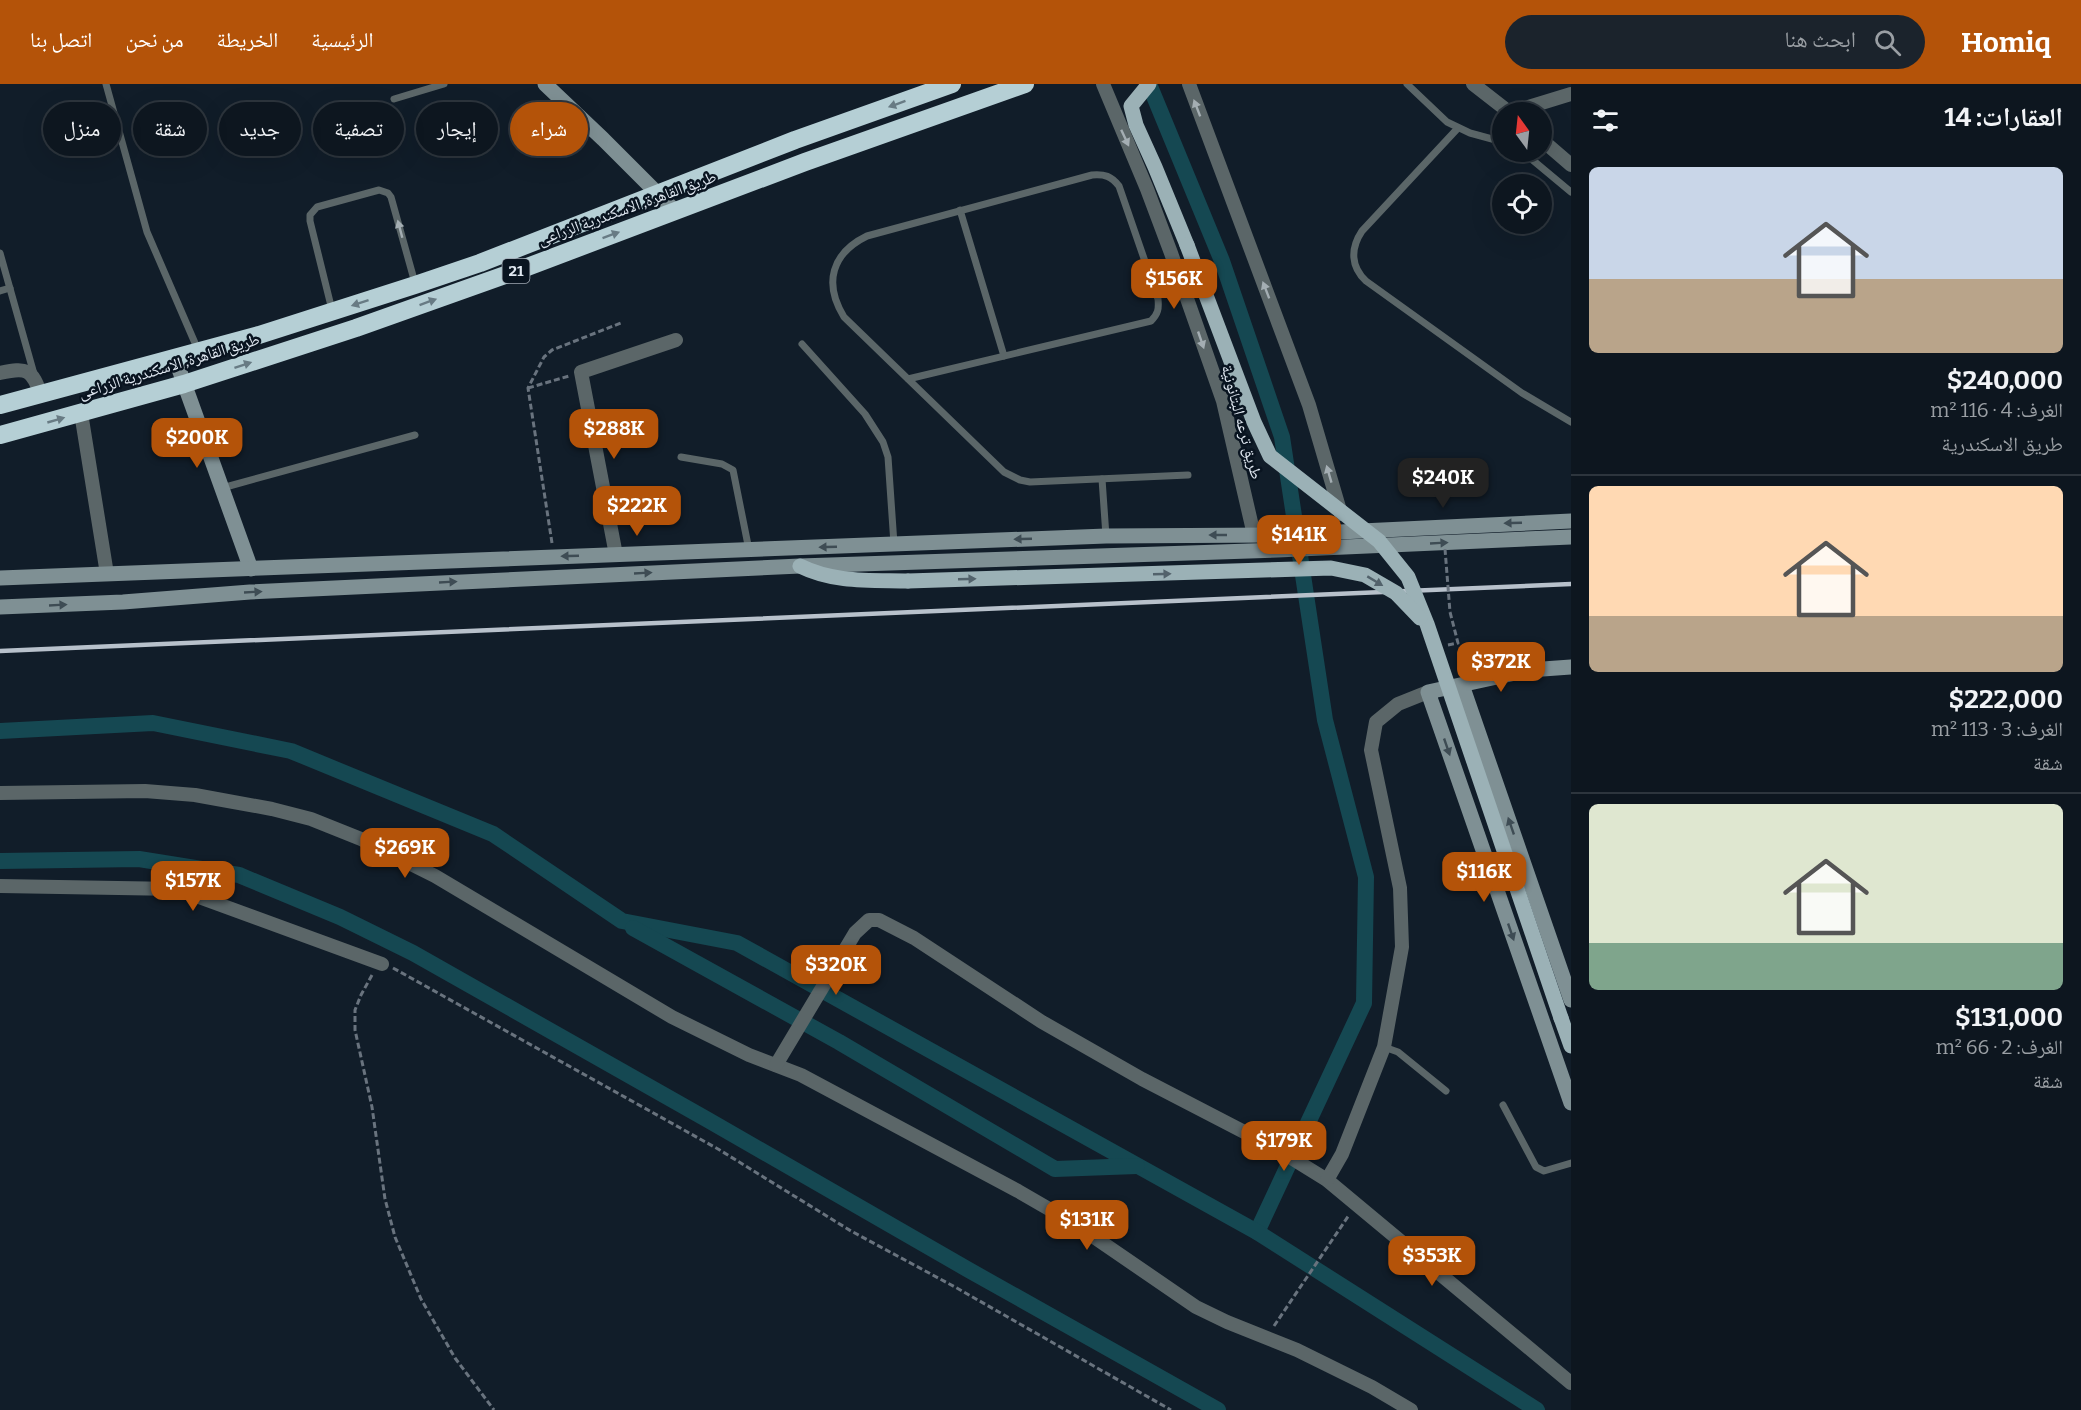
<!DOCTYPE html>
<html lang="ar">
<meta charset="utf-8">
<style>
:root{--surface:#0d161f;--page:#1b232c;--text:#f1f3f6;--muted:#9a9fa4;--line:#2d353d;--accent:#b45309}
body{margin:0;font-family:Bitter,"Noto Naskh Arabic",serif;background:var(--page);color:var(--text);direction:rtl;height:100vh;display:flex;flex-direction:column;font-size:22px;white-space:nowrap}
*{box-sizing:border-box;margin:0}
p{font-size:20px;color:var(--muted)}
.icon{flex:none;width:33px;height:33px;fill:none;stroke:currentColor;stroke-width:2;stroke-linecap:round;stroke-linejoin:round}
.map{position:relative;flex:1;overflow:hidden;direction:ltr}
.panel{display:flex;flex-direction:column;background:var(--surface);width:510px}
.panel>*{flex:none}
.hud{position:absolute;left:18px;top:18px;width:570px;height:54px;direction:rtl;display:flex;gap:12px}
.needle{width:39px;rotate:345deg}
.buttons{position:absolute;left:1492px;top:18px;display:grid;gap:12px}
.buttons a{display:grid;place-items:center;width:60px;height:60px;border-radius:50%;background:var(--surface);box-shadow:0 6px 24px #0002,0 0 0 2px var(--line);font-size:30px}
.price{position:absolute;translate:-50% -51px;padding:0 14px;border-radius:12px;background:var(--accent);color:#fff;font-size:20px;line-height:39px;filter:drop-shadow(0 2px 3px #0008)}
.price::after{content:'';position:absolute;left:50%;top:36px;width:18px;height:14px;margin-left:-9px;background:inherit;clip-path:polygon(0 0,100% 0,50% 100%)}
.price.active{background:#222;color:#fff}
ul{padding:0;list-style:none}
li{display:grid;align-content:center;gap:12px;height:318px;padding:0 18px}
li+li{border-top:2px solid var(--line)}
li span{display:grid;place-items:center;height:186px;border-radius:9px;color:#555}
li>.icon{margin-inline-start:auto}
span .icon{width:108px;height:108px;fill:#fffc;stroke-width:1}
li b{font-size:26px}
h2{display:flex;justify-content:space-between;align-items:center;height:72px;padding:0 18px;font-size:26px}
.tag{padding:0 21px;border-radius:27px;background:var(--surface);box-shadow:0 6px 24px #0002,0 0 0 2px var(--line);font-size:21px;line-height:54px}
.tag.active{background:var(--accent);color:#fff}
header{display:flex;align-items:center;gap:36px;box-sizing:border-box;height:84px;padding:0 30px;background:var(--accent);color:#fff}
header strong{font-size:28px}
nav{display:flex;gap:33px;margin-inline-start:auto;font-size:21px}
.search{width:420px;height:54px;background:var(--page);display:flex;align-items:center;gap:15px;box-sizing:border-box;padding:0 21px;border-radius:33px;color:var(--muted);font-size:22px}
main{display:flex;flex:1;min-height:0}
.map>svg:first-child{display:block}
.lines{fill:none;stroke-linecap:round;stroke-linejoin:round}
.canal{stroke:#154852;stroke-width:16}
.path{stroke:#69737e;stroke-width:3;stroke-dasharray:6 3;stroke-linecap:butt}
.lane{stroke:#5b6668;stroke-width:7}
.street{stroke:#5b6668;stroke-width:14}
.secondary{stroke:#7f9094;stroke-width:15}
.primary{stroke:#9bb1b6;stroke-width:15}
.highway{stroke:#b5cfd5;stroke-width:18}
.rail{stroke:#b8c1cb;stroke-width:4.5}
.path-bridge{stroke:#69737e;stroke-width:3;stroke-dasharray:6 3;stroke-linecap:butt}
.primary-bridge{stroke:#9bb1b6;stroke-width:15}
.oneway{fill:#687b84}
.oneway2{fill:#a4aeb3}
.oneway3{fill:#3e4c54}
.oneway4{fill:#52626b}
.labels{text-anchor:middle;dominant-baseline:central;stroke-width:5;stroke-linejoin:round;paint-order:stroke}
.shield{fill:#091420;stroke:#a0a8b2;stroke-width:1.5}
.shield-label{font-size:15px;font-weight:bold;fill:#e0e8f1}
.street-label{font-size:16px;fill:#e0e8f1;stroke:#091420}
</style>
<header>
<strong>Homiq</strong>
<div class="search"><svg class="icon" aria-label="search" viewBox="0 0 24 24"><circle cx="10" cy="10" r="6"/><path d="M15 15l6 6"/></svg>ابحث هنا</div>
<nav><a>الرئيسية</a><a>الخريطة</a><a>من نحن</a><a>اتصل بنا</a></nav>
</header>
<main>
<section class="panel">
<h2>العقارات: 14<svg class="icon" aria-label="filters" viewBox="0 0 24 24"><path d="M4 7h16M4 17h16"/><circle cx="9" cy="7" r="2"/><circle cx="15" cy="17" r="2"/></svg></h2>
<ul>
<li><span style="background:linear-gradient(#c9d6e8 60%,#b9a48a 0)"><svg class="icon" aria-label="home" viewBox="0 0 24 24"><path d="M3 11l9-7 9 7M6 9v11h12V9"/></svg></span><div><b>$240,000</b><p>الغرف: 4 · 116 m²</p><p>طريق الاسكندرية</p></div></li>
<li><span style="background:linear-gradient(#ffd9b3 70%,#b9a48a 0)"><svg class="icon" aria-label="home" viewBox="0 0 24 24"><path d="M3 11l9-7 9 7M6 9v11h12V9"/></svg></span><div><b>$222,000</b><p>الغرف: 3 · 113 m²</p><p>شقة</p></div></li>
<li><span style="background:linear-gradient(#dfe7d0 75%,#7fa58c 0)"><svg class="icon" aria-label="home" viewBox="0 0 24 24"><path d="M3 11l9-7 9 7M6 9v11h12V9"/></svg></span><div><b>$131,000</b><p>الغرف: 2 · 66 m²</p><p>شقة</p></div></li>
</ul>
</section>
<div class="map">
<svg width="1571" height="1326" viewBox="0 0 1571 1326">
<rect width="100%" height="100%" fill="#111d29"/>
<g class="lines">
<g class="canal">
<polyline points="1149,0 1222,177 1282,353 1325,636 1366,793 1364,919 1257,1148"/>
<polyline points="0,647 153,639 291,667 493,750 622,837 737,859 1257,1148 1537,1326"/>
<polyline points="0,777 139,775 239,791 340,833 413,869 708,1036 967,1185 1218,1326"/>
<polyline points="633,844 839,958 1055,1085 1137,1082"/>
</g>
<g class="path">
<polyline points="528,304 569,292"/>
<polyline points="552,459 528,304 544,273 552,266 621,239"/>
<polyline points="1448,561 1458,559 1450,528"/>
<polyline points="393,884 718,1065 851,1147 955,1203 1171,1326"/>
<polyline points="372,891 361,911 355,926 355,946 372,1023 385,1115 395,1153 421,1215 455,1274 494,1326"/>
<polyline points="1274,1242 1349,1131"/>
</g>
<g class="lane">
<polyline points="106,0 147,148 198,266"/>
<polyline points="1407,0 1447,38 1470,49 1503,58"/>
<polyline points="394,15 444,0"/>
<path d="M1458,44l-96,103c-12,18 -11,36 4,50l156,112 49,29"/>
<polyline points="1523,68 1571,108"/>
<polyline points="960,126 1004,272"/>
<polyline points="0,169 34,290"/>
<polyline points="0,207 10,204"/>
<polyline points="332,226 310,137 310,131 317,123 379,106 388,109 391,113 415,199"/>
<polyline points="802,260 865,330 883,358 888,373 894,460"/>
<path d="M908,295l243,-58c7,-7 8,-12 7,-22l-39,-113c-8,-10 -14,-12 -27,-11l-225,61c-35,17 -44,47 -23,81l160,155 16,8 10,2 158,-7"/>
<polyline points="681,373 722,380 733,386 749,466"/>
<polyline points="1102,395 1106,452"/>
<polyline points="222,404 415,351"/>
<polyline points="1384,963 1398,968 1446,1007"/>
<polyline points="1503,1021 1536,1083 1544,1087 1571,1079"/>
</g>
<g class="street">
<polyline points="1103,0 1147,105 1171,169 1223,317 1254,451"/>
<polyline points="1189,0 1309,321 1341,430"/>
<polyline points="1473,0 1509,28"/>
<polyline points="1512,28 1571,10"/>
<polyline points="1542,56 1571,81"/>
<path d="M0,289c27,-6 32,-4 41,22"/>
<polyline points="81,329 107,490"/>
<polyline points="616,471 581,288 676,256"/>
<polyline points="0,709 145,707 195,711 272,725 311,735 361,755 435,792 672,933 749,971 801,991 1018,1107 1075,1140 1196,1223 1227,1238 1297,1266 1372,1303 1411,1326"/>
<polyline points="0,802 177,805 382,880"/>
<polyline points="776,981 855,849 869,836 879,836 914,854 1042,938 1142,995 1277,1065 1327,1096 1571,1299"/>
<polyline points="1327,1096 1342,1070 1384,963 1402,863 1400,804 1371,666 1376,638 1398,620 1428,608"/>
</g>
<g class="secondary">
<polyline points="545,0 603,55 675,127"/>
<polyline points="175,274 251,485"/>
<polyline points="0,494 1106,452 1276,451 1571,437"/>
<polyline points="0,523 123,518 250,508 800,482 1277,466 1571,453"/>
<polyline points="1571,583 1529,586 1428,608 1571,1019"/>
<polyline points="1462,601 1571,916"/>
</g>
<g class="primary">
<polyline points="1149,0 1131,22 1136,41 1155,83 1187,161"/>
<path d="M800,482c34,17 71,14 108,15"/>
<polyline points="1561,934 1571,962"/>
</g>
<g class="highway">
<polyline points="0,321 259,251 415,201 480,179 795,56 952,0"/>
<polyline points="0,351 184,300 356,244 522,185 805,78 1025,0"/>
</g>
<polyline class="rail" points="0,567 1571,500"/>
<polyline class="path-bridge" points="1445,465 1450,528"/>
<g class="primary-bridge">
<polyline points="1187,161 1254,338 1270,372 1379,457 1408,493 1427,540 1561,934"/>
<polyline points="908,497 1331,484 1365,491 1396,509 1420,534"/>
</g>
</g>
<defs><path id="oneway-solid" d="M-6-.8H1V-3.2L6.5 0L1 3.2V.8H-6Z" transform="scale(1.5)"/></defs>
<g class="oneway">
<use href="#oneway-solid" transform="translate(897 20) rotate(160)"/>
<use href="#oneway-solid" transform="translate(611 151) rotate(-20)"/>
<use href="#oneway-solid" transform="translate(428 218) rotate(-20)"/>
<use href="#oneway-solid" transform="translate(360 219) rotate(162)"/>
<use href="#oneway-solid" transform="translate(243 281) rotate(-18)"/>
<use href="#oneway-solid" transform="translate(56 336) rotate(-16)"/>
</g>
<g class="oneway2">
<use href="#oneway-solid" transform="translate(1197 24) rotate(-111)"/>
<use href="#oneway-solid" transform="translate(1125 54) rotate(65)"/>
<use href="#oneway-solid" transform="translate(400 145) rotate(-105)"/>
<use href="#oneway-solid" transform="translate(1266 206) rotate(-111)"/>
<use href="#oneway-solid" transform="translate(1201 256) rotate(71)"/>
<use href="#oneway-solid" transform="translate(1329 390) rotate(-106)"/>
</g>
<g class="oneway3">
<use href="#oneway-solid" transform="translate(1513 439) rotate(178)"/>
<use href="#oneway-solid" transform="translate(1218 451) rotate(180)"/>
<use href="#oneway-solid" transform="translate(1023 455) rotate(178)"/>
<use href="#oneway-solid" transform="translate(1439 459) rotate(-3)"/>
<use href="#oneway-solid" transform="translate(828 463) rotate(178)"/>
<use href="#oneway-solid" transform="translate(570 472) rotate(178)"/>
<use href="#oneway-solid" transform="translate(643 489) rotate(-3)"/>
<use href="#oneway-solid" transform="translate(448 498) rotate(-3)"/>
<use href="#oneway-solid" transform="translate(253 508) rotate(-3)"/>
<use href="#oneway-solid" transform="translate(58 521) rotate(-3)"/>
<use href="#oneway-solid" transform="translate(1447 663) rotate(71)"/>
<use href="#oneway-solid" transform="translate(1511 742) rotate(-109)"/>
<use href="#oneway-solid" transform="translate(1511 848) rotate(71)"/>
</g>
<g class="oneway4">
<use href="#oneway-solid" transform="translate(1162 490) rotate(-2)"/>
<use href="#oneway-solid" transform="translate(967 495) rotate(-2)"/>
<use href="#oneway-solid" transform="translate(1375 497) rotate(31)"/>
</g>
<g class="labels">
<rect class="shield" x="502.5" y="175" width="27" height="24" rx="4.5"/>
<g class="shield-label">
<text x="516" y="187">21</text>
</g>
<g class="street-label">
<text transform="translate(627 124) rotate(-20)">طريق القاهرة, الاسكندرية الزراعى</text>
<text transform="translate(169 282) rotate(-17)">طريق القاهرة, الاسكندرية الزراعى</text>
<text transform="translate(1242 338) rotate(75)">طريق ترعه البتانونية</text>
</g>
</g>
</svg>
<div class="buttons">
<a><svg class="needle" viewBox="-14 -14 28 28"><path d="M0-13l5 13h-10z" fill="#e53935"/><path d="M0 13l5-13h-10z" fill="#9a9fa4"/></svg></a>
<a><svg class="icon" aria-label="locate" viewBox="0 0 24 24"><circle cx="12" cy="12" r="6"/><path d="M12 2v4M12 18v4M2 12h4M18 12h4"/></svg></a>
</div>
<b class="price" style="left:1174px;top:226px">$156K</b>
<b class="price" style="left:614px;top:376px">$288K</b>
<b class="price" style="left:197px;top:385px">$200K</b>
<b class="price active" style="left:1443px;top:425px">$240K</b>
<b class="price" style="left:637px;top:453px">$222K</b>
<b class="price" style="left:1299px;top:482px">$141K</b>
<b class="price" style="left:1501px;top:609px">$372K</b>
<b class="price" style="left:405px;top:795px">$269K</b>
<b class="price" style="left:1484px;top:819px">$116K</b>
<b class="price" style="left:193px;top:828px">$157K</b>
<b class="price" style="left:836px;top:912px">$320K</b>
<b class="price" style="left:1284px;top:1088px">$179K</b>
<b class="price" style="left:1087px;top:1167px">$131K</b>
<b class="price" style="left:1432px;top:1203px">$353K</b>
<div class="hud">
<a class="tag active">شراء</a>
<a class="tag">إيجار</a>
<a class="tag">تصفية</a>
<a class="tag">جديد</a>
<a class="tag">شقة</a>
<a class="tag">منزل</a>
</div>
</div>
</main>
